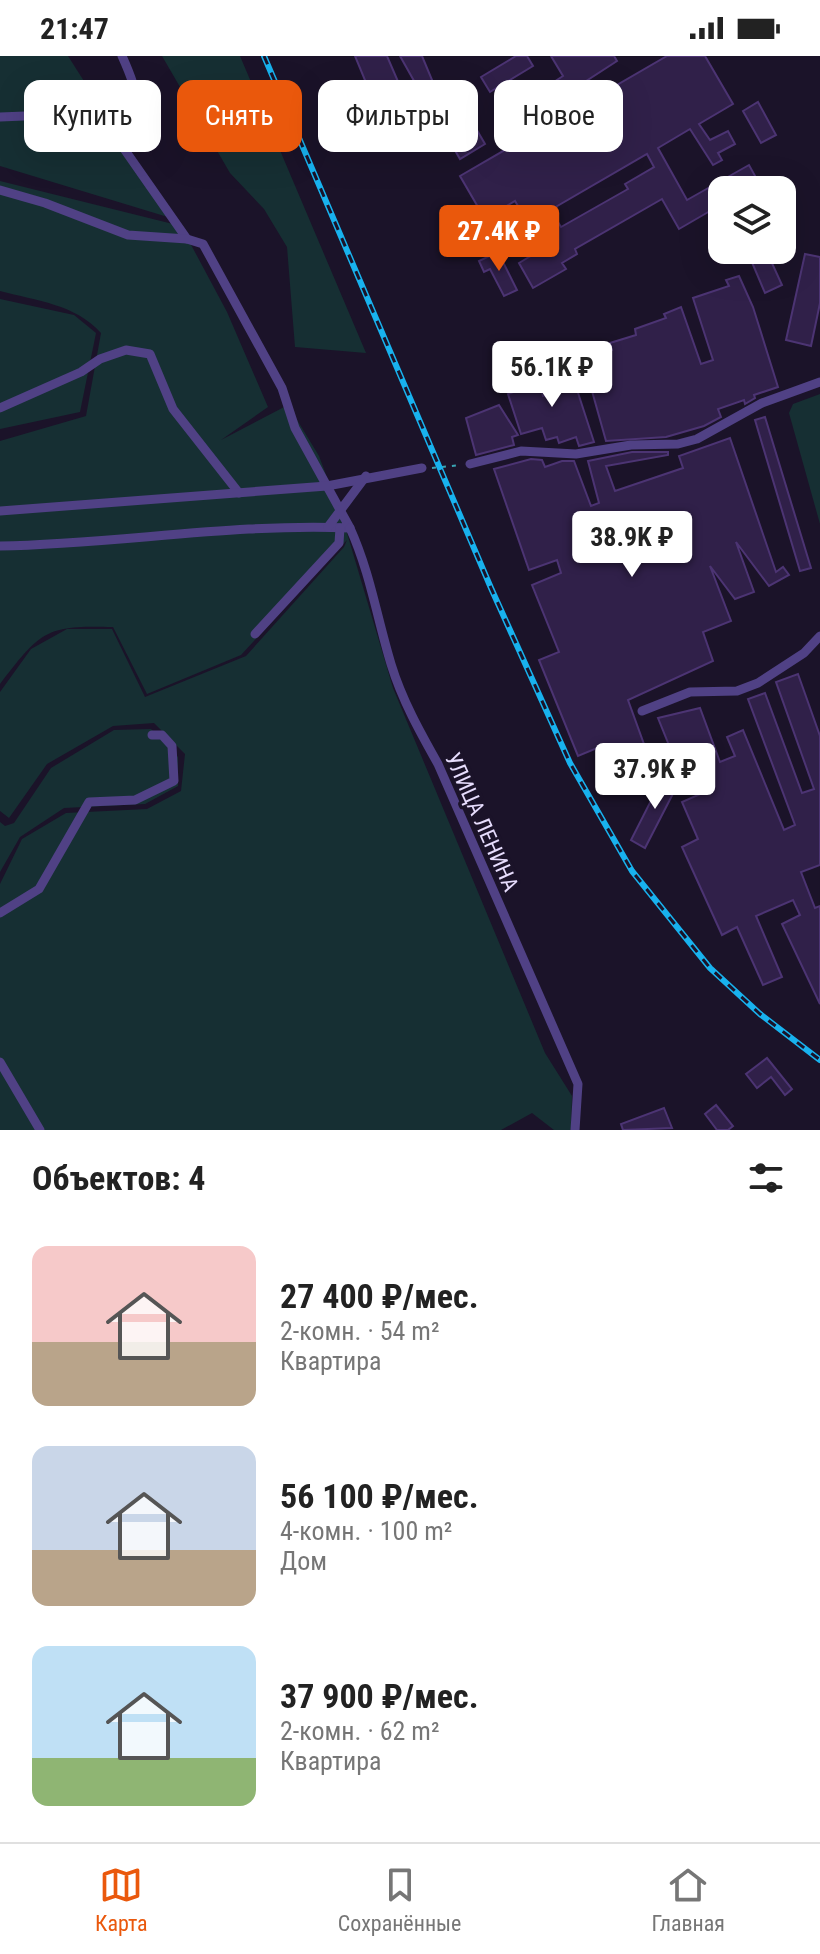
<!DOCTYPE html>
<html lang="ru">
<meta charset="utf-8">
<style>
:root{--surface:#fff;--page:#f6f6f6;--text:#222;--muted:#767676;--line:#e0e0e0;--accent:#ea580c}
body{margin:0;font-family:"Roboto Condensed",sans-serif;background:var(--page);color:var(--text);height:100vh;display:flex;flex-direction:column;font-size:30px;white-space:nowrap}
*{box-sizing:border-box;margin:0}
p{font-size:26px;color:var(--muted)}
.icon{flex:none;width:44px;height:44px;fill:none;stroke:currentColor;stroke-width:2;stroke-linecap:round;stroke-linejoin:round}
.map{position:relative;height:1074px;overflow:hidden}
.drawer{display:flex;flex-direction:column;background:var(--surface);flex:1}
.drawer>*{flex:none}
.guide{position:absolute;left:24px;top:24px;width:772px;height:72px;display:flex;gap:16px}
.controls{position:absolute;left:708px;top:120px;display:grid;gap:16px}
.controls a{display:grid;place-items:center;width:88px;height:88px;border-radius:16px;background:var(--surface);box-shadow:0 8px 32px #0002;font-size:40px}
.price{position:absolute;translate:-50% -68px;padding:0 18px;border-radius:8px;background:#fff;color:#222;font-size:26px;line-height:52px;filter:drop-shadow(0 2px 4px #0008)}
.price::after{content:'';position:absolute;left:50%;top:48px;width:24px;height:18px;margin-left:-12px;background:inherit;clip-path:polygon(0 0,100% 0,50% 100%)}
.price.current{background:var(--accent);color:#fff}
ul{padding:0;list-style:none}
li{display:flex;align-items:center;gap:24px;height:200px;padding:0 32px}
li span{display:grid;place-items:center;flex:none;width:224px;height:160px;border-radius:16px;color:#555}
li>.icon{margin-inline-start:auto}
span .icon{width:96px;height:96px;fill:#fffc;stroke-width:1}
li b{font-size:34px}
h2{display:flex;justify-content:space-between;align-items:center;height:96px;padding:0 32px;font-size:34px}
.chip{padding:0 28px;border-radius:16px;background:var(--surface);box-shadow:0 8px 32px #0002;font-size:28px;line-height:72px}
.chip.current{background:var(--accent);color:#fff}
.status{display:flex;justify-content:space-between;align-items:center;height:56px;padding:0 40px;background:var(--surface);direction:ltr}
.status svg{height:22px;fill:currentColor}
.tabs{display:flex;justify-content:space-around;align-items:center;height:112px;border-top:2px solid var(--line);background:var(--surface);font-size:22px;color:var(--muted)}
.tabs a{display:grid;justify-items:center;gap:4px}
.tabs .current{color:var(--accent)}
.map>svg:first-child{display:block}
.green{fill:#162f33}
.building{fill:#302049;stroke:#4c3473;stroke-width:2}
.lines{fill:none;stroke-linecap:round;stroke-linejoin:round}
.path{stroke:#3aa5b4;stroke-width:2;stroke-dasharray:4 6;stroke-linecap:butt}
.minor{stroke:#504185;stroke-width:9}
.rail-casing{stroke:#18b2ee;stroke-width:6}
.rail{stroke:#1b1329;stroke-width:3;stroke-dasharray:9;stroke-linecap:butt}
.labels{text-anchor:middle;dominant-baseline:central;stroke-width:7;stroke-linejoin:round;paint-order:stroke}
.street-label{font-size:22px;fill:#e7ddfd;stroke:#1b1329}
</style>
<div class="status"><b>21:47</b><svg viewBox="0 0 49 12"><path d="M0 12V9h3v3zM5 12V6h3v6zM10 12V3h3v9zM15 12V0h3v12zM26 1h20v11H26zM47 4h2v5h-2z"/></svg></div>
<div class="map">
<svg width="820" height="1074" viewBox="0 0 820 1074">
<rect width="100%" height="100%" fill="#1b1329"/>
<g class="green">
<polygon points="0,0 68,0 171,162 0,110"/>
<polygon points="162,0 240,0 366,297 295,291 287,191 264,153 230,117"/>
<path d="M0,125l181,45 46,86 41,95 -47,33 67,-35 31,51 25,67 49,165 152,365 27,43 -1,34h-17l-22,-17 -31,17h-501v-246l22,-45 44,-26 81,-4 34,-18 4,-37 -31,-31 -41,3 -66,38 -38,54 -9,-7v-119l31,-43 36,-20h45l33,68 101,-41 98,-109 3,-7 -106,115 -94,39 -34,-67c-68,-2 -72,4 -113,57v-243l86,-25 15,-83c-26,-29 -64,-32 -101,-42z"/>
<polygon points="0,243 74,259 96,277 80,356 0,373"/>
<polygon points="820,338 820,468 789,357 793,348"/>
<polygon points="151,673 178,701 178,730 145,748 64,752 20,781 0,816 0,766 5,770 14,767 51,712 114,674"/>
</g>
<g class="building">
<polygon points="355,0 387,0 409,51 381,63"/>
<polygon points="400,0 422,0 435,31 422,39"/>
<polygon points="516,0 527,0 533,10 490,36 481,21"/>
<polygon points="551,0 614,0 617,5 532,60 523,46 563,20"/>
<polygon points="667,0 705,0 733,48 699,68 710,84 728,75 735,88 718,97 722,104 713,109 690,73 658,92 687,144 749,109 759,127 746,134 722,134 722,148 679,173 662,143 575,193 577,198 562,207 566,213 533,232 519,207 539,195 531,181 558,166 561,171 628,133 625,128 654,111 647,98 528,167 515,145 485,163 460,120"/>
<polygon points="457,40 485,88 460,103 437,63 421,72 416,62"/>
<polygon points="758,46 776,79 761,87 743,55"/>
<polygon points="755,194 766,194 782,229 765,237 748,197"/>
<polygon points="498,196 517,234 504,240 490,213 484,216 479,205"/>
<polygon points="805,198 820,201 820,247 811,290 786,284"/>
<polygon points="739,220 753,251 778,331 754,339 755,342 745,348 744,344 718,353 721,361 704,370 666,381 606,385 583,303 612,294 610,287 636,279 635,273 666,262 664,258 681,251 701,308 713,304 693,242 729,230 726,224"/>
<polygon points="568,306 594,386 579,390 576,381 559,387 557,381 546,384 542,372 521,378 508,338 519,334 517,329 538,322 543,340 561,335 553,311"/>
<polygon points="499,349 518,379 512,381 514,389 476,399 466,362"/>
<polygon points="765,361 811,512 800,515 755,364"/>
<polygon points="730,382 776,516 783,511 789,519 769,530 736,486 754,536 735,543 710,510 731,565 703,576 713,605 628,644 645,691 621,700 625,709 607,717 597,692 578,700 539,604 559,596 532,529 561,517 557,504 529,514 494,413 531,403 542,404 545,411 562,405 574,405 591,450 599,447 588,405 632,396 668,396 668,399 606,410 615,435 683,412 679,400"/>
<polygon points="798,618 820,680 820,809 801,816 815,852 820,850 820,948 782,868 800,859 793,844 756,860 782,921 763,929 737,871 722,879 682,791 698,783 682,746 714,732 704,710 681,719 658,662 700,652 720,706 735,700 727,681 743,674 784,774 795,769 748,643 765,637 802,737 814,733 776,626"/>
<polygon points="664,719 679,726 645,792 631,784"/>
<polygon points="767,1002 792,1033 785,1039 771,1021 757,1032 746,1018"/>
<polygon points="716,1049 733,1070 728,1074 717,1074 705,1058"/>
<polygon points="664,1052 672,1072 623,1074 621,1068"/>
</g>
<g class="lines">
<polyline class="path" points="432,412 461,409"/>
<g class="minor">
<path d="M122,0c15,33 25,60 1,90"/>
<polyline points="0,61 99,57 187,183"/>
<path d="M0,134l45,13 83,32 59,4 16,5 79,144 13,40 55,100c-117,-5 -233,16 -350,18"/>
<polyline points="0,352 81,316 100,303 126,294 150,298 173,353 239,437"/>
<polyline points="470,408 521,395 576,398 631,389 678,388 697,383 762,347 820,326"/>
<polyline points="0,455 327,430 422,412"/>
<polyline points="328,471 366,420"/>
<path d="M350,472c20,44 27,90 41,136 11,36 29,68 47,100l140,320 -3,46"/>
<polyline points="255,578 339,487 340,472"/>
<polyline points="642,655 690,636 737,635 758,627 804,597 820,580"/>
<polyline points="0,857 39,833 89,746 135,744 174,725 172,690 162,679 152,679"/>
<polyline points="0,1006 40,1074"/>
</g>
<g class="rail-casing">
<polyline id="rail" points="264,0 491,532 570,707 632,815 710,912 760,958 820,1004"/>
</g>
<use href="#rail" class="rail"/>
</g>
<g class="labels">
<g class="street-label">
<text transform="translate(482 766) rotate(66)">УЛИЦА ЛЕНИНА</text>
</g>
</g>
</svg>
<div class="controls">
<a><svg class="icon" aria-label="layers" viewBox="0 0 24 24"><path d="M12 4l9 5-9 5-9-5zM3 14l9 5 9-5"/></svg></a>
</div>
<b class="price current" style="left:499px;top:217px">27.4K ₽</b>
<b class="price" style="left:552px;top:353px">56.1K ₽</b>
<b class="price" style="left:632px;top:523px">38.9K ₽</b>
<b class="price" style="left:655px;top:755px">37.9K ₽</b>
<div class="guide">
<a class="chip">Купить</a>
<a class="chip current">Снять</a>
<a class="chip">Фильтры</a>
<a class="chip">Новое</a>
</div>
</div>
<section class="drawer">
<h2>Объектов: 4<svg class="icon" aria-label="filters" viewBox="0 0 24 24"><path d="M4 7h16M4 17h16"/><circle cx="9" cy="7" r="2"/><circle cx="15" cy="17" r="2"/></svg></h2>
<ul>
<li><span style="background:linear-gradient(#f6c9c9 60%,#b9a48a 0)"><svg class="icon" aria-label="home" viewBox="0 0 24 24"><path d="M3 11l9-7 9 7M6 9v11h12V9"/></svg></span><div><b>27 400 ₽/мес.</b><p>2-комн. · 54 m²</p><p>Квартира</p></div></li>
<li><span style="background:linear-gradient(#c9d6e8 65%,#b9a48a 0)"><svg class="icon" aria-label="home" viewBox="0 0 24 24"><path d="M3 11l9-7 9 7M6 9v11h12V9"/></svg></span><div><b>56 100 ₽/мес.</b><p>4-комн. · 100 m²</p><p>Дом</p></div></li>
<li><span style="background:linear-gradient(#bfe0f5 70%,#8fb573 0)"><svg class="icon" aria-label="home" viewBox="0 0 24 24"><path d="M3 11l9-7 9 7M6 9v11h12V9"/></svg></span><div><b>37 900 ₽/мес.</b><p>2-комн. · 62 m²</p><p>Квартира</p></div></li>
</ul>
</section>
<nav class="tabs">
<a class="current"><svg class="icon" aria-label="map" viewBox="0 0 24 24"><path d="M3 6l6-2 6 2 6-2v14l-6 2-6-2-6 2zM9 4v14M15 6v14"/></svg>Карта</a>
<a><svg class="icon" aria-label="saved" viewBox="0 0 24 24"><path d="M7 4h10v16l-5-4-5 4z"/></svg>Сохранённые</a>
<a><svg class="icon" aria-label="home" viewBox="0 0 24 24"><path d="M3 11l9-7 9 7M6 9v11h12V9"/></svg>Главная</a>
</nav>
